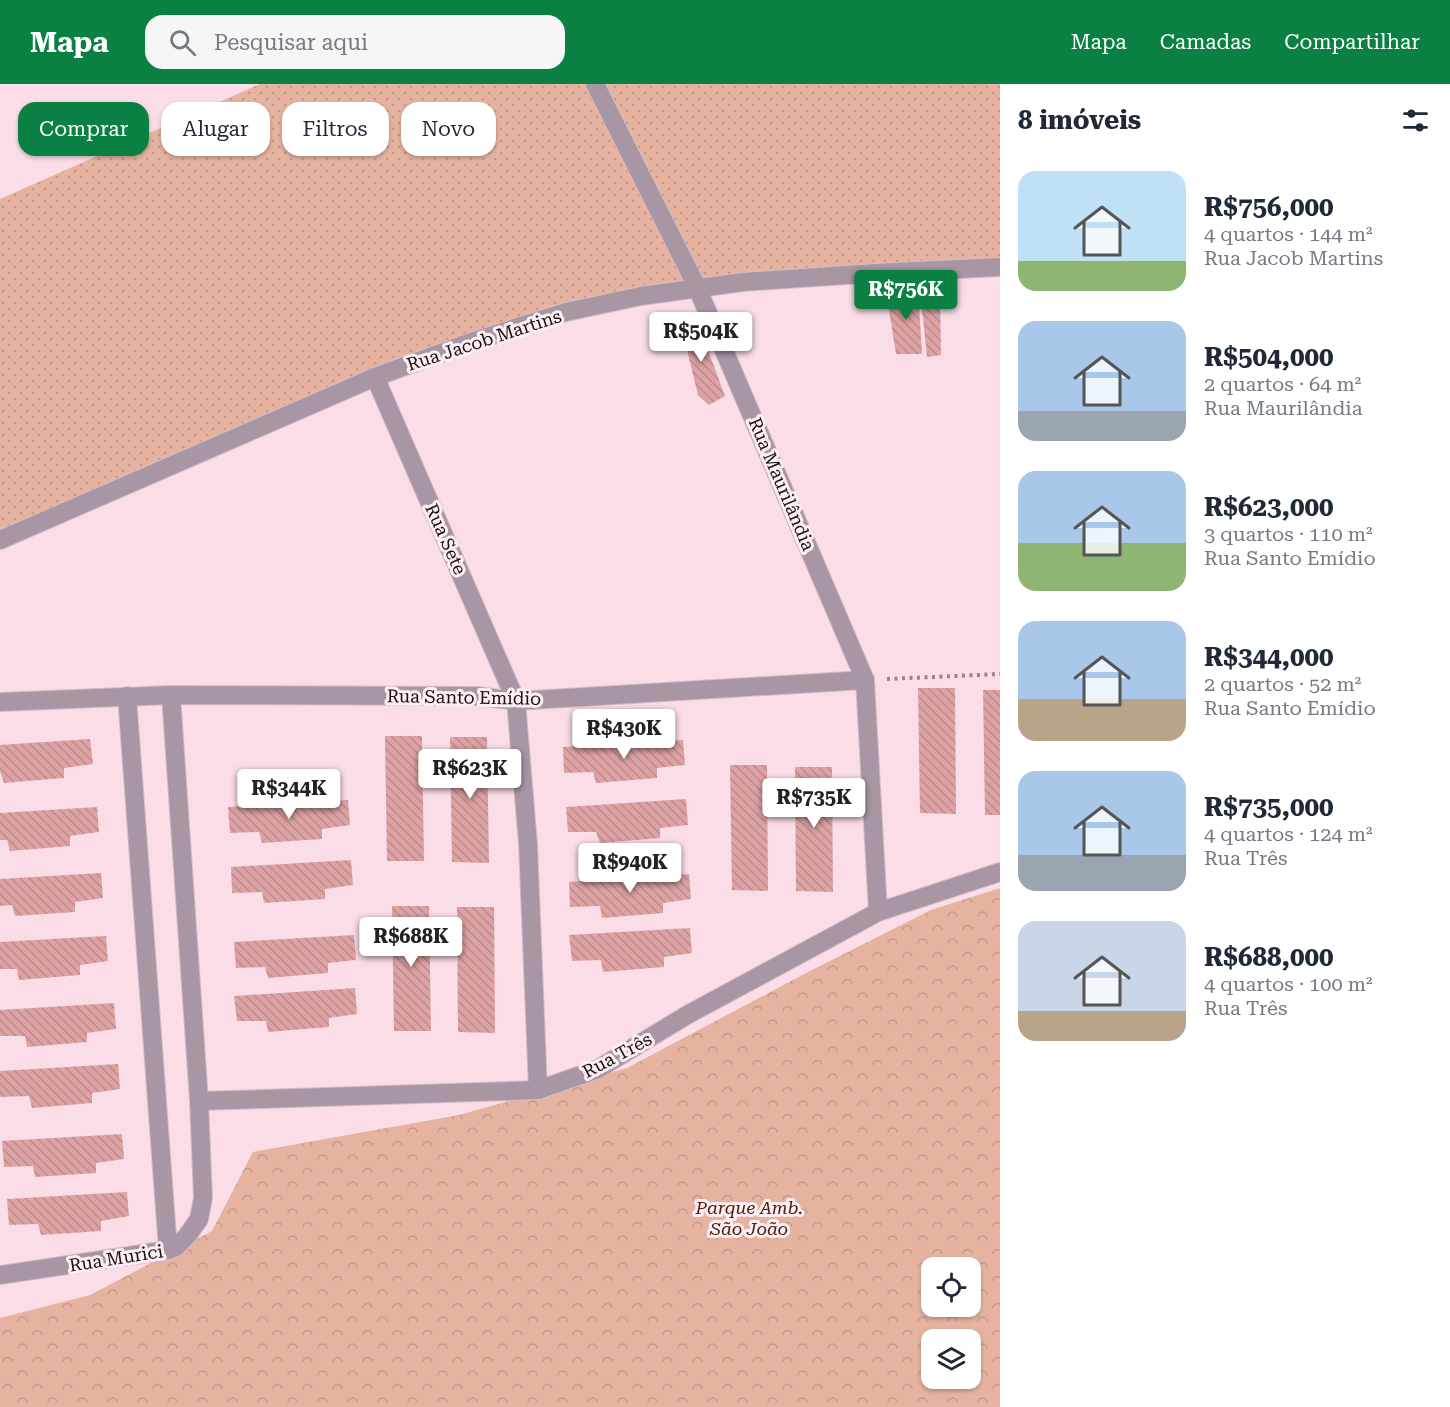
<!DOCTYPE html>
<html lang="pt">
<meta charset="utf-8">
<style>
:root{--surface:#fff;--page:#f6f6f7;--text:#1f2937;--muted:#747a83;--accent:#0b8043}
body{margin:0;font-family:"Roboto Serif",serif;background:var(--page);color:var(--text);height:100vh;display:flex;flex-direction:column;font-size:22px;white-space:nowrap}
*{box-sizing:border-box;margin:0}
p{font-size:20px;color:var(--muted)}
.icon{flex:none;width:33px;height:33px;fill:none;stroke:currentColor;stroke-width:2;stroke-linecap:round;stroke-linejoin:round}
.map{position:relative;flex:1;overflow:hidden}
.sheet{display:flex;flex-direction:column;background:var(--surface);width:450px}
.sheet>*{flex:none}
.hud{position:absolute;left:18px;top:18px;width:570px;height:54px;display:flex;gap:12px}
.buttons{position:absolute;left:921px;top:1173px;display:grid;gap:12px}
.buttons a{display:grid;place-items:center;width:60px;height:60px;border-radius:12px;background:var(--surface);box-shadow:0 2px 4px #0004;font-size:30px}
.price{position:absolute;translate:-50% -51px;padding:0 14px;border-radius:6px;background:#fff;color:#222;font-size:20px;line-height:39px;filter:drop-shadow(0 2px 3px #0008)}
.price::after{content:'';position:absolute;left:50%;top:36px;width:18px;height:14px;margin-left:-9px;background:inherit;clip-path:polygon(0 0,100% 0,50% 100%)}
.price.selected{background:var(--accent);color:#fff}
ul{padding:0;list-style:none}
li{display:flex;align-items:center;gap:18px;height:150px;padding:0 18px}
li span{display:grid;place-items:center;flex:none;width:168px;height:120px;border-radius:18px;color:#555}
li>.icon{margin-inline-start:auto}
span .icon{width:72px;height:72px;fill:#fffc;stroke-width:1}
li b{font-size:26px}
h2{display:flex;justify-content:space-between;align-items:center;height:72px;padding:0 18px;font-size:26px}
.chip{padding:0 21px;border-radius:18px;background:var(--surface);box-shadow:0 2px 4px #0004;font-size:21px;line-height:54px}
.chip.selected{background:var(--accent);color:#fff}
header{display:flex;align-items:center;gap:36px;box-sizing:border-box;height:84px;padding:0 30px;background:var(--accent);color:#fff}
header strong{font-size:28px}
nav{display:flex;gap:33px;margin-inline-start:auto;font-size:21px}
.search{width:420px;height:54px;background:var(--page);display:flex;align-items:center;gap:15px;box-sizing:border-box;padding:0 21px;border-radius:18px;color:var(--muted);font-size:22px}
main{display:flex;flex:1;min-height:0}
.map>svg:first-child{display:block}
.grass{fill:url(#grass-dots)}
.park{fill:url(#park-crowns);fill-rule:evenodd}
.building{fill:url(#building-back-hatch)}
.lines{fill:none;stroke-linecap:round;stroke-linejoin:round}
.street-casing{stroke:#d6bcc5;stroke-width:20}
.path{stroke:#98838b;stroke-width:4;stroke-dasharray:3 4.5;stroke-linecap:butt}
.street{stroke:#a996a5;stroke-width:18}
.labels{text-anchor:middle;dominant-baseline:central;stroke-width:6;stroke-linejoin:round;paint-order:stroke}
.street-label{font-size:18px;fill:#1a1014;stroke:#fbeff3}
.park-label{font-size:18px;font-style:italic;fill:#4b1a07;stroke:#fbeff3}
</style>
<header>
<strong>Mapa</strong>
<div class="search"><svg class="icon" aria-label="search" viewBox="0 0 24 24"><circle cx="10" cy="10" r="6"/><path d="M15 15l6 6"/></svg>Pesquisar aqui</div>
<nav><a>Mapa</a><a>Camadas</a><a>Compartilhar</a></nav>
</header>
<main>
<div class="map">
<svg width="1000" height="1323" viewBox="0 0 1000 1323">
<defs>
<pattern id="grass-dots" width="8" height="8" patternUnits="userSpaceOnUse" patternTransform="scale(1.5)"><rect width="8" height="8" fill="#e6b3a1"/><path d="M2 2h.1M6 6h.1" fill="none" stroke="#c5998a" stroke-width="1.8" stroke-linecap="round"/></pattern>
<pattern id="park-crowns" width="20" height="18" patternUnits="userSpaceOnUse" patternTransform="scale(1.5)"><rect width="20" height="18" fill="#e6b3a1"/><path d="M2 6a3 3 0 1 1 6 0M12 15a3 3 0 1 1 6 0" fill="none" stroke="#c5998a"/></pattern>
<pattern id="building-back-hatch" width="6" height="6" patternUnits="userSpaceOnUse" patternTransform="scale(1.5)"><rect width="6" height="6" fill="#dda3a4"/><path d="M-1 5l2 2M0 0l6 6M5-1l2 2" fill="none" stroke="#bd8b8c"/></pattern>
</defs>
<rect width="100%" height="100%" fill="#fadde7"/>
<polygon class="grass" points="260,0 1000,0 1000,177 731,194 474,257 0,450 0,115"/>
<path class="park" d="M1000,804v519h-1000v-89l90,-23 122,-64 41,-79 206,-37 168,-47 181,-96 123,-62zM932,1184h38v38h-38zM932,1256h38v38h-38z"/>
<g class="building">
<polygon points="918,204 922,270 896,270 886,208"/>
<polygon points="920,205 940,205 941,271 927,273"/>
<polygon points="696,234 725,312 709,321 698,311 680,237"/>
<polygon points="918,604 955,604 956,730 920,729"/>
<polygon points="983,606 1000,606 1000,731 985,731"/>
<polygon points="385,652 422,652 424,777 387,777"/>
<polygon points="450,653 487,653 489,779 452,778"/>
<polygon points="90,655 93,680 64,684 64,694 4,699 0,687 0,661"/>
<polygon points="683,656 685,681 657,684 657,694 596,699 593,688 564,689 563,663"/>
<polygon points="730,681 767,681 768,807 732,806"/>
<polygon points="795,683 832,683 833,808 796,807"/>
<polygon points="686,715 688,741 660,744 660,754 600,759 596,748 568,748 566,723"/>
<polygon points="348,716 350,741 322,745 322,755 262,759 259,748 230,749 228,723"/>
<polygon points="97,723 99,748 70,752 70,762 10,767 7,756 0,756 0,729"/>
<polygon points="351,776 353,801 325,805 325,815 264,819 262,808 232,809 231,783"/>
<polygon points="101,789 103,814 75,818 75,828 15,832 12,821 0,822 0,795"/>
<polygon points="689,790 691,815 663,819 663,829 602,834 600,822 570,823 569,798"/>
<polygon points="392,822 429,822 431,947 394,947"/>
<polygon points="457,823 494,823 495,949 458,948"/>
<polygon points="690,844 692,869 664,873 664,883 603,888 601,876 572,877 569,851"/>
<polygon points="354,851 356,876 328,879 328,889 268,894 265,883 236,884 234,858"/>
<polygon points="106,852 108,877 80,881 80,891 19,896 17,885 0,885 0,858"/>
<polygon points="355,904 357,930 329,934 329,943 268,948 266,937 237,937 234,912"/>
<polygon points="114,919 116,945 87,949 87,958 27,963 25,952 0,952 0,926"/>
<polygon points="118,980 120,1005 92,1009 92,1019 32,1024 29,1012 0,1013 0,987"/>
<polygon points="122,1050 124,1075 96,1079 96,1089 35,1093 33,1082 4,1083 2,1057"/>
<polygon points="127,1108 129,1132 101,1137 101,1147 41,1151 38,1140 9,1141 7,1115"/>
</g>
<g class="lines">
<g class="street-casing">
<g id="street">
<polyline points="595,0 696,201 865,596 878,828"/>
<polyline points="375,293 516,617 528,760 538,1006"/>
<polyline points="0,456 375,293 474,257 566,228 641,212 743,198 876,189 1000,183"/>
<polyline points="127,612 168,1166"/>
<polyline points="0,618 171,611 477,612 516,617 865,596"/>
<polyline points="199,1017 538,1006 598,985 687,931 878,828 1000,788"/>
<polyline points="0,1191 168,1166 176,1163 187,1152 199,1135 203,1114 199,1017 171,611"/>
</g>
</g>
<polyline class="path" points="887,595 1000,590"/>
<use href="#street" class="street"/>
</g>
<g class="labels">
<g class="street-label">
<text transform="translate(484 256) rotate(-18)">Rua Jacob Martins</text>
<text transform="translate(782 400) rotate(67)">Rua Maurilândia</text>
<text transform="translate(446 455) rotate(66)">Rua Sete</text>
<text transform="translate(464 613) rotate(1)">Rua Santo Emídio</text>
<text transform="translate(617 971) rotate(-28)">Rua Três</text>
<text transform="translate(116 1174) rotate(-9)">Rua Murici</text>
</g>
<g class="park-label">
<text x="749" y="1123">Parque Amb.<tspan x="749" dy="21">São João</tspan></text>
</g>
</g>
</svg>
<div class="buttons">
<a><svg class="icon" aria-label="locate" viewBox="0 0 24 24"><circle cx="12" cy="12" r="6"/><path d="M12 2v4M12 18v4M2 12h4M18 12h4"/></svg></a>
<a><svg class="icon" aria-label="layers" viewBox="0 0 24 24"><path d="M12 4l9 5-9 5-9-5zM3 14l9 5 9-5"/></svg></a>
</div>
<b class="price selected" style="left:906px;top:237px">R$756K</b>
<b class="price" style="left:701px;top:279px">R$504K</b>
<b class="price" style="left:624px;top:676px">R$430K</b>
<b class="price" style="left:470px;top:716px">R$623K</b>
<b class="price" style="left:289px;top:736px">R$344K</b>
<b class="price" style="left:814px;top:745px">R$735K</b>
<b class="price" style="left:630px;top:810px">R$940K</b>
<b class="price" style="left:411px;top:884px">R$688K</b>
<div class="hud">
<a class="chip selected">Comprar</a>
<a class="chip">Alugar</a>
<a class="chip">Filtros</a>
<a class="chip">Novo</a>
</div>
</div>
<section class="sheet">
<h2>8 imóveis<svg class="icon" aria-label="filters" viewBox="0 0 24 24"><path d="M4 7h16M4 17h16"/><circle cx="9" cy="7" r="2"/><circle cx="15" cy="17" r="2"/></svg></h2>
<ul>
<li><span style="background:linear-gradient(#bfe0f5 75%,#8fb573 0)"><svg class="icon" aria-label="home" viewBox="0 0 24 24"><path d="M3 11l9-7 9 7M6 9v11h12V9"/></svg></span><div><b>R$756,000</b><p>4 quartos · 144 m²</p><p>Rua Jacob Martins</p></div></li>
<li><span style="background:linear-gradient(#a9c7e8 75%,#9aa5b1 0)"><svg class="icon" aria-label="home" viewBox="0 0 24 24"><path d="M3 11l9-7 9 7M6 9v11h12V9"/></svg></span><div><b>R$504,000</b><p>2 quartos · 64 m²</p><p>Rua Maurilândia</p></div></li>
<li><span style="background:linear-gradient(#a9c7e8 60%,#8fb573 0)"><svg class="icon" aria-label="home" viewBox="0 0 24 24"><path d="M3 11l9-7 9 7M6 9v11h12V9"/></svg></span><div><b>R$623,000</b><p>3 quartos · 110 m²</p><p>Rua Santo Emídio</p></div></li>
<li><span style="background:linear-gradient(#a9c7e8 65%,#b9a48a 0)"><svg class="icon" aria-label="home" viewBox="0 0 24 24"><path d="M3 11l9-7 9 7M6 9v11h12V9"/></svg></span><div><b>R$344,000</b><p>2 quartos · 52 m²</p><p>Rua Santo Emídio</p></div></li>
<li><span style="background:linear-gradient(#a9c7e8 70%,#9aa5b1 0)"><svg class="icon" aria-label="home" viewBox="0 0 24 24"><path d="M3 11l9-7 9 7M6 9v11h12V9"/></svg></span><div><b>R$735,000</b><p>4 quartos · 124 m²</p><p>Rua Três</p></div></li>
<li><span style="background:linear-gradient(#c9d6e8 75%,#b9a48a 0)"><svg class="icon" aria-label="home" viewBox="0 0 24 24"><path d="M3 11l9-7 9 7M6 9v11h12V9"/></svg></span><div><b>R$688,000</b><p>4 quartos · 100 m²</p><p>Rua Três</p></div></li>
</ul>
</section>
</main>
